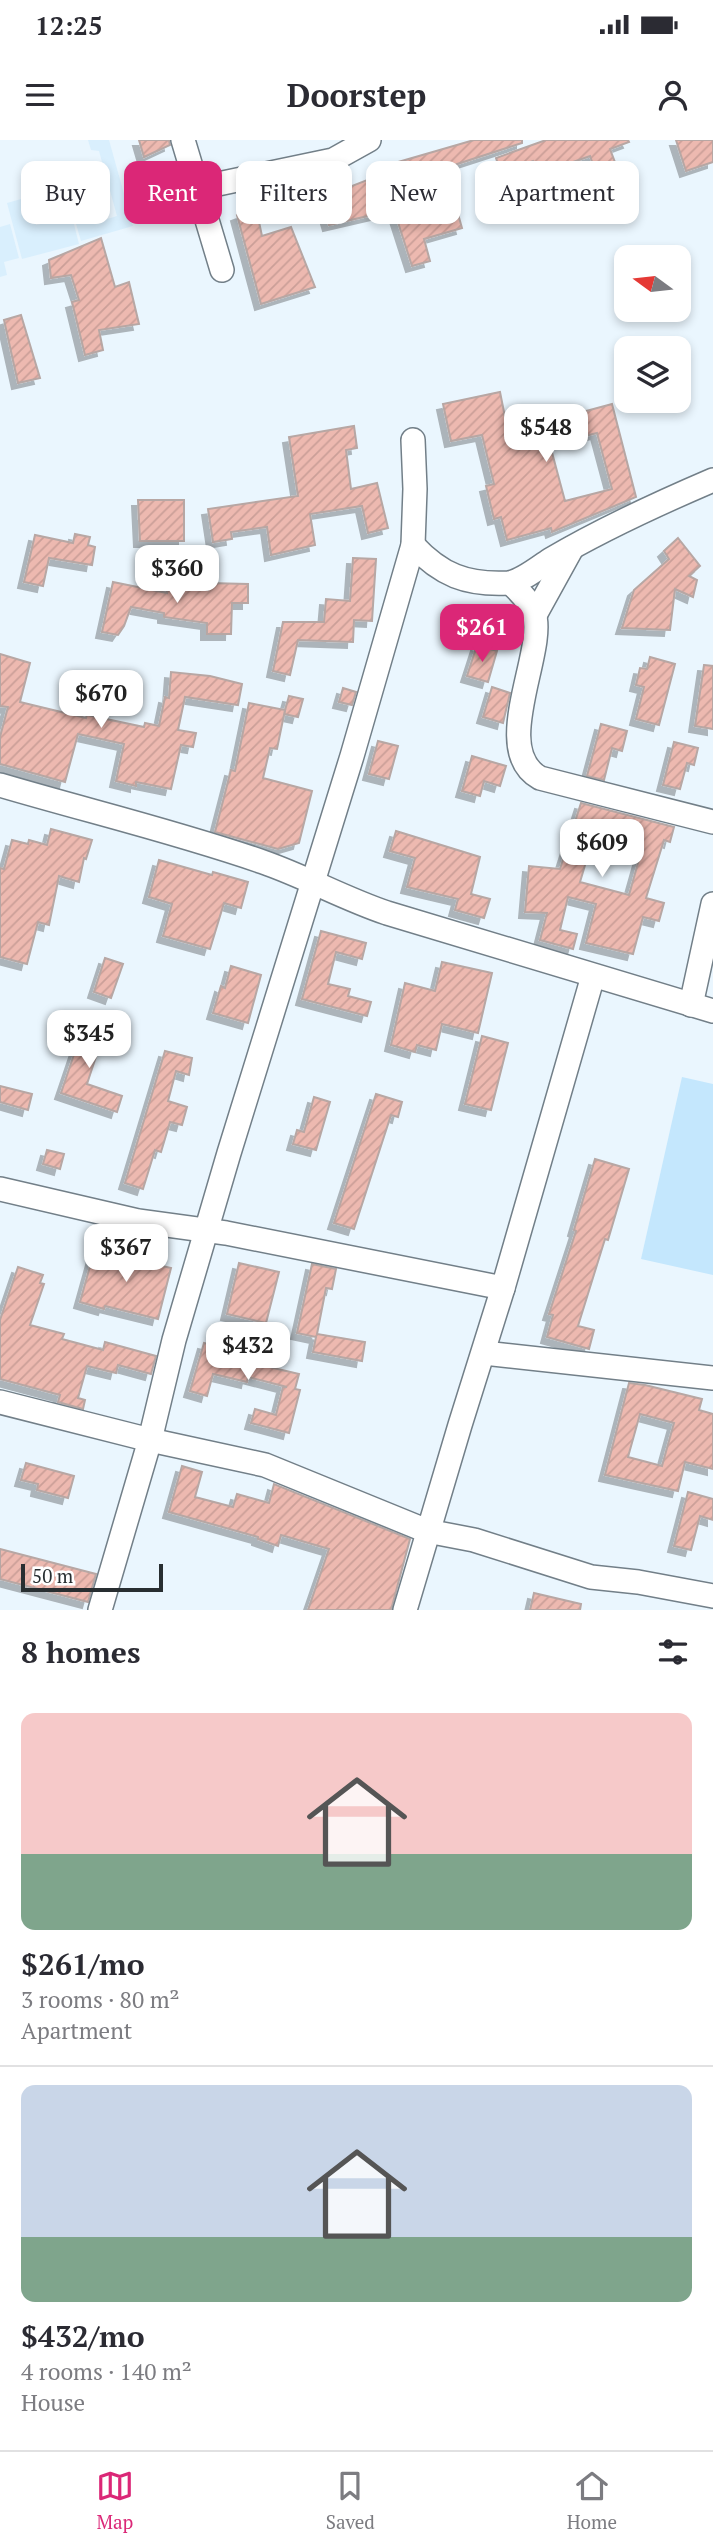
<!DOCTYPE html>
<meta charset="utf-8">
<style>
:root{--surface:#fff;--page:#f7f7f7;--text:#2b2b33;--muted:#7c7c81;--line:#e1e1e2;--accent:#db2777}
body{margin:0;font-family:"PT Serif",serif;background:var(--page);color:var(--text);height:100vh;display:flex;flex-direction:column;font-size:26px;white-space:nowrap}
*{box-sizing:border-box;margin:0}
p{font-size:23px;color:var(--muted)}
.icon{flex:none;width:38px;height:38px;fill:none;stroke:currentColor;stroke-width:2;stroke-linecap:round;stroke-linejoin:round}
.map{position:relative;height:1470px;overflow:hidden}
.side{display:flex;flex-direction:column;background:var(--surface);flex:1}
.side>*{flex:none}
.banner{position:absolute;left:21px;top:21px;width:672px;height:63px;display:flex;gap:14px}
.needle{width:46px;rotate:285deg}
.fabs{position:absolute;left:614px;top:105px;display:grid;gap:14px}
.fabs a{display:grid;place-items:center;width:77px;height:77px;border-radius:14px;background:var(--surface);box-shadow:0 4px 10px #0003;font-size:35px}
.scale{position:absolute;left:21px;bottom:18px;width:142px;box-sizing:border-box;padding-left:7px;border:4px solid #282e31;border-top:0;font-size:19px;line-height:24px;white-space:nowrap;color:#282e31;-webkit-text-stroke:5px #fff;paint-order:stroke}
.price{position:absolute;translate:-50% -60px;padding:0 16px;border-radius:14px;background:#fff;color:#222;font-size:23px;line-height:46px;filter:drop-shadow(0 2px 4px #0008)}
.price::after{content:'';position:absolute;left:50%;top:42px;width:21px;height:16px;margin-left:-10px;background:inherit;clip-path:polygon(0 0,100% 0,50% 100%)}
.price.on{background:var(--accent);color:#fff}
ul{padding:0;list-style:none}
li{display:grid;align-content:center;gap:14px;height:371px;padding:0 21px}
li+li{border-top:2px solid var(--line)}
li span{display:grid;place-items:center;height:217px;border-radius:14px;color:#555}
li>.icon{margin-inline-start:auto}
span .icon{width:126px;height:126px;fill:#fffc;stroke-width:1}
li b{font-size:30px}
h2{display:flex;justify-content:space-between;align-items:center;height:84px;padding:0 21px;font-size:30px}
.pill{padding:0 24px;border-radius:14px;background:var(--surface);box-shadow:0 4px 10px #0003;font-size:24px;line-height:63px}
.pill.on{background:var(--accent);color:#fff}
.status{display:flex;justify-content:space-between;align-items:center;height:49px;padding:0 35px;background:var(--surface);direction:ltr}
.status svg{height:19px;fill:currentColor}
header{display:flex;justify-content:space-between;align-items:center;height:91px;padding:0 21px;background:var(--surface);font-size:32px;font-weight:600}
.tabs{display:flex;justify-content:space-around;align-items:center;height:98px;border-top:2px solid var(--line);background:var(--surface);font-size:19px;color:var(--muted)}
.tabs a{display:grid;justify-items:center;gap:4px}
.tabs .on{color:var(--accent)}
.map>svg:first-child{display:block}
.built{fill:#d9effd}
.park{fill:#c4e7fd}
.building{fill:url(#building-hatch);stroke:#b7a7a4;stroke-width:2;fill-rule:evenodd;filter:url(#shadow)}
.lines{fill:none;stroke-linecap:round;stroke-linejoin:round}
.street-casing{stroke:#727f88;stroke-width:26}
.street{stroke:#fff;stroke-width:23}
</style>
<div class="status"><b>12:25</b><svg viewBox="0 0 49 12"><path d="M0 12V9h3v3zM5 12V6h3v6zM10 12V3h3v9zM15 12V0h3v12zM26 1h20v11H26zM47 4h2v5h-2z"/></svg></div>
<header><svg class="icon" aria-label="menu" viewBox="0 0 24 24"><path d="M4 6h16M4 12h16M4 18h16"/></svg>Doorstep<svg class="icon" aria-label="person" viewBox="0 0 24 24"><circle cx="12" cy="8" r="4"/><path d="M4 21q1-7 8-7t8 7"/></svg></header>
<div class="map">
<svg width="713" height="1470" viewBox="0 0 713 1470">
<defs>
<pattern id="building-hatch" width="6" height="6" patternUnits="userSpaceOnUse" patternTransform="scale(1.75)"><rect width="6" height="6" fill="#edb9b0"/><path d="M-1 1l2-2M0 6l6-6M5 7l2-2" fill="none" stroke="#cb9f98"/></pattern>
<filter id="shadow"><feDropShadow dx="-6" dy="6" stdDeviation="0" flood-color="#0004"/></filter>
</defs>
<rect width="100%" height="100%" fill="#eaf6fe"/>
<g class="built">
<polygon points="88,0 109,0 133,86 81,101 65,46 82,41 94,83 117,76 99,11 91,10"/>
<polygon points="64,45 79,104 22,119 7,63 28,57 36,85 46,83 38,52"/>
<polygon points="10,84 19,118 4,122 7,135 0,137 0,87"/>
</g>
<polygon class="park" points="682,937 713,944 713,1135 641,1119"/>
<g class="building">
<polygon points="139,0 169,0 170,5 144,17"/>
<polygon points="474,0 522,0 522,3 445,28 462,88 424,99 430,121 412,126 394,70 329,85 321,58 383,34 381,27"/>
<polygon points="546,0 628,0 629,2 610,9 616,25 596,33 590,16 559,27 561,34 541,41 533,21 501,33 496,18"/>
<polygon points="676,0 713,0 713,22 686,31"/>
<polygon points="256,68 262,96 291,87 315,147 261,164 237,75"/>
<polygon points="101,98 115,147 129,142 139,184 99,190 103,210 85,215 72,162 79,160 71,135 51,138 49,120"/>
<polygon points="21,175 40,238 18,243 4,180"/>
<path d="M500,252l8,40 104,-28 24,93 -84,35 -1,-4 -44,12 -6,-23 -7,2 -8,-33 8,-2 -12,-49 -31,6 -8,-37zM597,293l15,56 -47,12 -15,-56z"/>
<polygon points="354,286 357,308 346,310 351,349 377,343 388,388 368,393 362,366 310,374 315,405 271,415 267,387 231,392 232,399 213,402 208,369 298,356 289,297"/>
<polygon points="138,360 184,360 184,401 140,401"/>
<polygon points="75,394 90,397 88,405 95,407 92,425 49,418 43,446 24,442 35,395 73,403"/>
<polygon points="678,398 700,426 689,436 697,440 693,457 675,449 670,490 622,488 634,450 669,419 664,411"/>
<polygon points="353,418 376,419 372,481 354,480 353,502 298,500 290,535 273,531 283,482 324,482 326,459 350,461"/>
<polygon points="113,442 167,453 168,445 208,450 208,443 248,444 248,463 232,463 231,494 207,494 207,483 164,477 164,473 131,467 124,486 118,495 102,492"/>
<polygon points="477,505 497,511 488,542 467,536"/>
<polygon points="0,514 30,523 20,562 86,578 87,575 144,587 145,583 159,586 165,557 169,558 171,532 210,536 242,544 238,565 185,557 178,590 196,593 193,607 181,605 171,649 136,642 136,646 116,641 124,604 78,594 65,642 0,624 0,597 8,567 0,566"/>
<polygon points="650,517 675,524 659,585 636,579 644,547 636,545 640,528 647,529"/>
<polygon points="704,525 713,526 713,589 695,586"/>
<polygon points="492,547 510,553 503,583 483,577"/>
<polygon points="343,548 356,552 352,565 339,562"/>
<polygon points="289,556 303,559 298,577 284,574"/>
<polygon points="249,563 285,570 277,609 270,608 263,638 312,651 299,703 278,709 215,692 231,630 235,631"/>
<polygon points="601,584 627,591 622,611 612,608 604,640 587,636"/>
<polygon points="378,601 398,606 389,639 369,634"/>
<polygon points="674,602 698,608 694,625 687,623 680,649 663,645"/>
<polygon points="472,616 506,626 500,646 484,641 480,656 462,651"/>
<path d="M581,663l93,24 -4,15 -6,-2 -18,58 18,5 -5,18 -16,-4 -10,37 -47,-11 10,-39 -28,-7 -8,33 17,4 -4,15 -33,-9 7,-27 -22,-1 4,-46 31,3zM594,695l48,14 -13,46 -49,-13z"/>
<polygon points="51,689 92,700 86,719 84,718 79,742 59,736 49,785 38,782 27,824 0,817 0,728 4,729 12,700 28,704 29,700 47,705"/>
<polygon points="396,691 480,717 471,754 490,759 484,778 455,770 458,759 407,747 415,718 390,711"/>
<polygon points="159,720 212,735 213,732 248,742 241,768 224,763 210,809 163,796 172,764 149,757"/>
<polygon points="321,791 366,803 362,819 336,812 328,844 350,849 348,856 371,862 367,876 302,859"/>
<polygon points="105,818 123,824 111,858 94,852"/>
<polygon points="442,822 492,833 478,893 442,884 436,910 417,905 415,912 391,905 405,843 435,851"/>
<polygon points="231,826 261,835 248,883 213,873 221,846 225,848"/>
<polygon points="86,879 106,886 87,944 122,956 117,972 61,953"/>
<polygon points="482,896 508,903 491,970 465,964"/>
<polygon points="165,911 192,918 189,935 176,931 168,961 187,967 182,985 170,982 161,1012 155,1010 143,1049 125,1043"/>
<polygon points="0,946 32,954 28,970 0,962"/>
<polygon points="376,954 402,962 398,977 391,975 354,1089 334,1083"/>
<polygon points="314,957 330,962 316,1010 293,1004 297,990 304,992"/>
<polygon points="47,1010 64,1014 60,1029 43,1024"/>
<polygon points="595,1019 629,1029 608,1100 605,1099 578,1186 594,1190 589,1209 547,1197 553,1175 549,1174 576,1091 574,1090"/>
<polygon points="129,1111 146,1115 145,1122 171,1128 158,1179 105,1166 104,1169 80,1162 94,1112 127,1121"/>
<polygon points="239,1123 279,1132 266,1183 227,1174"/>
<polygon points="312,1124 336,1129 332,1149 326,1148 317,1194 365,1202 362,1221 313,1212 316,1197 297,1193"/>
<polygon points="18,1127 43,1135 40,1143 44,1144 30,1185 64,1194 62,1199 103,1210 105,1202 156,1216 151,1234 118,1225 116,1233 87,1226 78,1258 85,1260 83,1269 58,1262 60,1255 0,1239 0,1180"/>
<polygon points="204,1203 258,1216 257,1222 266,1224 265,1226 299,1234 295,1249 300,1250 289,1293 251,1283 255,1269 276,1275 283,1247 287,1247 248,1237 247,1242 213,1234 207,1256 190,1251"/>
<path d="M629,1243l16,2 57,14 -3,11 14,4v55l-28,-7 -7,29 -73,-16zM640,1274l34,9 -12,43 -34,-9z"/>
<polygon points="26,1323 74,1336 68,1358 37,1350 38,1344 21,1340"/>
<polygon points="182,1326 202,1332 195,1357 233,1367 237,1354 269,1363 274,1344 410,1399 391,1470 308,1470 329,1409 281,1395 278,1406 258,1399 258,1397 169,1372"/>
<polygon points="688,1352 713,1359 713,1380 700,1376 691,1410 674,1406"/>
<polygon points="0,1409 96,1434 88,1462 0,1439"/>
<polygon points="534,1453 581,1464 580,1470 530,1470"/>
</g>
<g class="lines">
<g class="street-casing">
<g id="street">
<polyline points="183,0 222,130"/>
<polyline points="199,48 333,20 369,0"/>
<path d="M413,405c28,30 53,40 95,38 13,-1 31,-16 42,-23 52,-31 107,-56 163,-80"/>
<path d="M511,443c8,9 19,18 23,30 13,38 -45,137 6,165l173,44"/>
<polyline points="535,475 572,408"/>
<path d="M0,645c88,26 177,47 263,77 43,15 82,37 124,51l326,98"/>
<polyline points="691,865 713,764"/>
<polyline points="0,1049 138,1081 226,1093 503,1148"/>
<polyline points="484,1213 713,1238"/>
<polyline points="0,1262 150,1300 265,1325 427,1391 474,1400 591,1437 638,1442 713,1456"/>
<polyline points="100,1470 150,1300 174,1200 229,1013 352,616 413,405 415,349 413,300"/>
<polyline points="405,1470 460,1285 503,1148 593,836"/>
</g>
</g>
<use href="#street" class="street"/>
</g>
</svg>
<div class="fabs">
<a><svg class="needle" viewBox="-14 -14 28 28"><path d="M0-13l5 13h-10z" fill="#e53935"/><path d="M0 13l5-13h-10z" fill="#7c7c81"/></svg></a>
<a><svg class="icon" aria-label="layers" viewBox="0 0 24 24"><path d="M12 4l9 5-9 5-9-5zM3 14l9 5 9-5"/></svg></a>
</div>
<div class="scale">50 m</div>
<b class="price" style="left:546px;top:324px">$548</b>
<b class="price" style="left:177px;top:465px">$360</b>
<b class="price on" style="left:482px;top:524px">$261</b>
<b class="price" style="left:101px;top:590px">$670</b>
<b class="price" style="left:602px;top:739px">$609</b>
<b class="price" style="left:89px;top:930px">$345</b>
<b class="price" style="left:126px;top:1144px">$367</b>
<b class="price" style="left:248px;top:1242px">$432</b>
<div class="banner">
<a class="pill">Buy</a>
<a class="pill on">Rent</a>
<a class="pill">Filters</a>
<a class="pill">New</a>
<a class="pill">Apartment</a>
</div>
</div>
<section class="side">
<h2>8 homes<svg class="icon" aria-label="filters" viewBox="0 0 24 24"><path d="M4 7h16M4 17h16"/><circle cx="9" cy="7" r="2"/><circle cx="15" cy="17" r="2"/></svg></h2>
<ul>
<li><span style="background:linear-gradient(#f6c9c9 65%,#7fa58c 0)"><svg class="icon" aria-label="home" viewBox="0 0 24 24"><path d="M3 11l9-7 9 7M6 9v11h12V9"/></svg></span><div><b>$261/mo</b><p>3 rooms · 80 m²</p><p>Apartment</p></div></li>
<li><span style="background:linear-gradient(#c9d6e8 70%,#7fa58c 0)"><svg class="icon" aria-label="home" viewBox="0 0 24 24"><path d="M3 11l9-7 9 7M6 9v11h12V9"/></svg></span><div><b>$432/mo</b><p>4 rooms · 140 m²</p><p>House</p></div></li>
</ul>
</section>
<nav class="tabs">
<a class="on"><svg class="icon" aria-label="map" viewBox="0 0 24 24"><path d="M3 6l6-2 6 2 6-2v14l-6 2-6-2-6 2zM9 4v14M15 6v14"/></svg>Map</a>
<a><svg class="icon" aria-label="saved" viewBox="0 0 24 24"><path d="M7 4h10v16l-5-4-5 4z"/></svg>Saved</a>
<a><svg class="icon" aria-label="home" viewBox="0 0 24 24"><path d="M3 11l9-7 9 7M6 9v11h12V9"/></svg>Home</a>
</nav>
